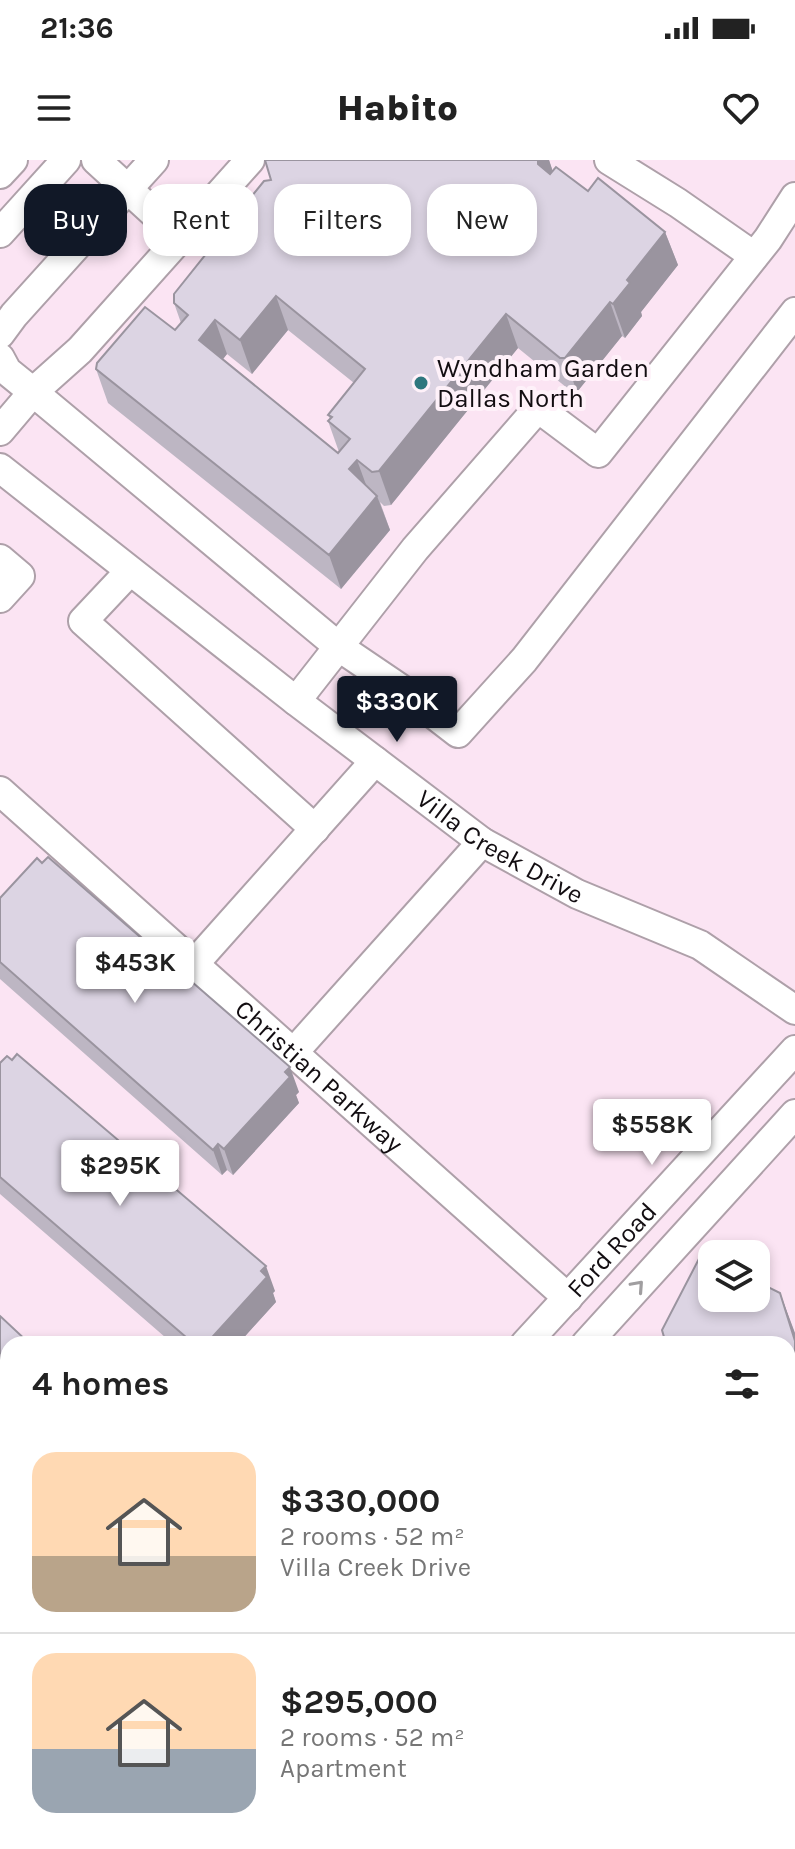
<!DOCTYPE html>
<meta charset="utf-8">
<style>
:root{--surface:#fff;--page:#f2f2f2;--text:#222;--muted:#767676;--line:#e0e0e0;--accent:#111827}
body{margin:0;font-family:Karla,sans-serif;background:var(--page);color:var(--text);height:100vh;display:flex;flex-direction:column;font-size:30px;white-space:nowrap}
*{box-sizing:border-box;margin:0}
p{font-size:26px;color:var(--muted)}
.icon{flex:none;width:44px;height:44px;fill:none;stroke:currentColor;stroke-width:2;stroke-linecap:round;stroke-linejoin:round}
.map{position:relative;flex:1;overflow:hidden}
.details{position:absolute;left:0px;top:1176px;width:796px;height:514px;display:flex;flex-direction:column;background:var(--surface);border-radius:24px 24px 0 0;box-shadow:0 4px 12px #0003}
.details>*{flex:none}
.guide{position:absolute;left:24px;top:24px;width:748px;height:72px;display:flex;gap:16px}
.tools{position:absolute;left:698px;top:1080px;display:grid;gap:16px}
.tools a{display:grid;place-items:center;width:72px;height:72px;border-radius:16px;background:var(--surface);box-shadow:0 4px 12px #0003;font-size:40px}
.price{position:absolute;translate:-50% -68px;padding:0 18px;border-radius:8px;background:#fff;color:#222;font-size:26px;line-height:52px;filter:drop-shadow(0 2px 4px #0008)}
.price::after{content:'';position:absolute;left:50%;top:48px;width:24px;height:18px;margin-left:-12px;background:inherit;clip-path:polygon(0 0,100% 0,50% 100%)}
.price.current{background:var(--accent);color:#fff}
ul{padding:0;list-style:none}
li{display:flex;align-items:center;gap:24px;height:200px;padding:0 32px}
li+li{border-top:2px solid var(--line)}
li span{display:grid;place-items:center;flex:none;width:224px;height:160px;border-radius:24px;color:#555}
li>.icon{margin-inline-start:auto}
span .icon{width:96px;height:96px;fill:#fffc;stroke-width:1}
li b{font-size:34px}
h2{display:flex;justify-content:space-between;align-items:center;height:96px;padding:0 32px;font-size:34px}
.tag{padding:0 28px;border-radius:24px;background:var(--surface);box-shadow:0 4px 12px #0003;font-size:28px;line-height:72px}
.tag.current{background:var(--accent);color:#fff}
.status{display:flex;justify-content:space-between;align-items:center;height:56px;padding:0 40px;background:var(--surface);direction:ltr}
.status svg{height:22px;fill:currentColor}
header{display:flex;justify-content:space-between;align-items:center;height:104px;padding:0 32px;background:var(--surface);font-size:36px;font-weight:800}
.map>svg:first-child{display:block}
.built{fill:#fbe4f3;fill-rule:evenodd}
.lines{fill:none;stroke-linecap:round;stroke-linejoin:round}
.minor-casing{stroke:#aea0a9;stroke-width:32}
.minor{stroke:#fff;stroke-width:28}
.wall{fill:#bdb6c3;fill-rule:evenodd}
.shaded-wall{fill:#9a949f}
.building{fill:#dcd4e3;stroke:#9a949f;stroke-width:2;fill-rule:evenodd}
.oneway{stroke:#a09ea0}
.poi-dot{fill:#2e777e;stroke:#fef1f9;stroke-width:3}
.labels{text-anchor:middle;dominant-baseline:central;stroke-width:8;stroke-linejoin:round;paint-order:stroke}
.poi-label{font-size:26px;fill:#120d11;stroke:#fef1f9;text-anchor:start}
.street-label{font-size:26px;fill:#120d11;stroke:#fef1f9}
</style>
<div class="status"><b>21:36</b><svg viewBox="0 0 49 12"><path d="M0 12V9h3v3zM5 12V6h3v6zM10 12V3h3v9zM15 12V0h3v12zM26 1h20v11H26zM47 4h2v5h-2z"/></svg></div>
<header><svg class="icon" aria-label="menu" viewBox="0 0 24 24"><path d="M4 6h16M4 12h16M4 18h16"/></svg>Habito<svg class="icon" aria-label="heart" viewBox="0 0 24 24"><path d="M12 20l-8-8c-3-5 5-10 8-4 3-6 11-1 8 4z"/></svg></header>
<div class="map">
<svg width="795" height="1689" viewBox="0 0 795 1689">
<rect width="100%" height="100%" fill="#fef1f9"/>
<path class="built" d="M0,0h795v1689h-795zM712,1094h44v44h-44zM8,1184h780v498h-780z"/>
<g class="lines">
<g class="minor-casing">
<g id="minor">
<polyline points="96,0 180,77"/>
<polyline points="609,0 678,43 754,96"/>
<polyline points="0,14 13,0"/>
<polyline points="0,73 66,0"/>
<polyline points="0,174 14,155 154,0"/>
<polyline points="0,198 7,211 33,232 80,190 250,0"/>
<polyline points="0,271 33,232 339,487 401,529 458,573 524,500 795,152"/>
<path id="s1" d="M0,308l296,233 186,141 95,52 123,51 95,65"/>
<polyline points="0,399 20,416 0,438"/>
<polyline points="130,411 83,461 315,669"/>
<polyline points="296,541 415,389 538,248 598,293 768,79 795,37"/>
<path id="s2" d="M0,631l568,507"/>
<polyline points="194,804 375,601"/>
<polyline points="293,893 482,682"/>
<path id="s3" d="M525,1184l270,-294"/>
<polyline points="586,1184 795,954"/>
<polyline points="788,1562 795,1566"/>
<polyline points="788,1597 795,1601"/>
<polyline points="0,1601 8,1608"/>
<polyline points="90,1682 98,1689"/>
<polyline points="480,1682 490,1689"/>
<polyline points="64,1689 70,1682"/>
<polyline points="128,1689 134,1682"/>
</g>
</g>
<use href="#minor" class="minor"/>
</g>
<g class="wall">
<path d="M265,0h284l3,9v3l113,60 13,33 -37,47 1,4 -17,22 -3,-2 -45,56h-5l-54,-44 -127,157 -7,1 -4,-4 10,28 -49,59 -233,-186 -12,-34 79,-39 6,-7 -7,-20 35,-53 -2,-4 64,-66zM288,170l66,53 -26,32 2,4 -2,2 11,31 -1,1 -115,-94 4,-5 25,20z"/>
<polygon points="42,703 299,932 296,935 299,943 233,1015 227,1010 222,1015 0,819 0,738"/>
<polygon points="0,903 275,1131 273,1133 276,1142 238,1184 173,1184 0,1034"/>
<polygon points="780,1133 795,1174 795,1428 788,1424 788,1184"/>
</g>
<g class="shaded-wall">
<polygon points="538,0 549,0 552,9 550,38 538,4"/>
<polygon points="665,72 678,105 641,152 642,156 625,178 613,144 627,120"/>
<polygon points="276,136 288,170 252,214 240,180"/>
<polygon points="610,142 622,176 577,232 565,198"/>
<polygon points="506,154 518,188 391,345 379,311"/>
<polygon points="215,160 227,194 211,214 199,180"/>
<polygon points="357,300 369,333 349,309"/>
<polygon points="377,336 390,370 341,429 329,395"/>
<polygon points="290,907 299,932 296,935 299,943 233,1015 224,989"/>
<polygon points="218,984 227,1010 222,1015 213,990"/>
<polygon points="266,1106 275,1131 273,1133 276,1142 238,1184 206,1184"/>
<polygon points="780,1133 795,1173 795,1181"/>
<polygon points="8,1225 8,1261 0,1270 0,1234"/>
<polygon points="8,1401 8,1436 0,1445 0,1409"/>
</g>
<g class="building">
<path d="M265,0h273v4l12,10 6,-7 32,24 10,-13 67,54 -38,48 3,3 -17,21 -3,-2 -45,56h-5l-54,-44 -127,157 -7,1 -15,-12 -8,9 28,27 -48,59 -233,-186 1,-6 48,-56 30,23 13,-15 -14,-12v-9l36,-45 -3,-3 15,-19 3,2 39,-48 7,-1zM276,136l89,73 -37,46 4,2 -4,4 22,18 -12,14 -139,-113 16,-20 25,20z"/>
<polygon points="48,697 290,907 285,912 290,917 224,989 218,984 213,990 0,802 0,738 37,698 42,703"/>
<polygon points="17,894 266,1106 261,1111 267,1117 206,1184 199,1180 196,1184 194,1184 0,1017 0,903 7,896 12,900"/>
<polygon points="702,1093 712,1099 712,1138 756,1138 756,1121 780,1133 795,1181 795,1395 788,1391 788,1184 666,1184 662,1170"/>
<polygon points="0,1156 30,1184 8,1184 8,1225 0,1234"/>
<polygon points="0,1371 8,1378 8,1401 0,1409"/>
</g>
<defs><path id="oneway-chevron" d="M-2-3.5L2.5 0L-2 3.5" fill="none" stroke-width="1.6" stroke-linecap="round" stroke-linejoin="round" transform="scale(2)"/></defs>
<use class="oneway" href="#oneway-chevron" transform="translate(638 1126) rotate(-48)"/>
<circle class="poi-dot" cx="421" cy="223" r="8"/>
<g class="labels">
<g class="poi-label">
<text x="437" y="208">Wyndham Garden<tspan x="437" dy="30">Dallas North</tspan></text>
</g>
<g class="street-label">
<text stroke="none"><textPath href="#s1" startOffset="628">Villa Creek Drive</textPath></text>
<text stroke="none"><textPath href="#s2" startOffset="428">Christian Parkway</textPath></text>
<text stroke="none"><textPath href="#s3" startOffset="128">Ford Road</textPath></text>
</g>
</g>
</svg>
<div class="tools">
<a><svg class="icon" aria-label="layers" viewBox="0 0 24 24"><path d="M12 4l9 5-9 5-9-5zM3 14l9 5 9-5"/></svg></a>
</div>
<b class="price current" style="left:397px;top:584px">$330K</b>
<b class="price" style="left:135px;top:845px">$453K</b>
<b class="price" style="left:652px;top:1007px">$558K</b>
<b class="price" style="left:120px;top:1048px">$295K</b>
<div class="guide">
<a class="tag current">Buy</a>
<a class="tag">Rent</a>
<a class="tag">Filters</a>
<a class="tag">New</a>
</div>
<section class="details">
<h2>4 homes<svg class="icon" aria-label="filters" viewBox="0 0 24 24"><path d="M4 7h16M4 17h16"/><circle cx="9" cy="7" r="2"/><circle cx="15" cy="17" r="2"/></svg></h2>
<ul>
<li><span style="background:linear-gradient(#ffd9b3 65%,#b9a48a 0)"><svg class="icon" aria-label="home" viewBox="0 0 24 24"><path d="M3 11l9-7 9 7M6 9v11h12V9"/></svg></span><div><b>$330,000</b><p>2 rooms · 52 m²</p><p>Villa Creek Drive</p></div></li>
<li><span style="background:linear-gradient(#ffd9b3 60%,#9aa5b1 0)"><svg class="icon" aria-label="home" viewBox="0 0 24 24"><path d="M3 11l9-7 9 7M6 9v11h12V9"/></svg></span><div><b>$295,000</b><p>2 rooms · 52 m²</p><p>Apartment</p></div></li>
</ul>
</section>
</div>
